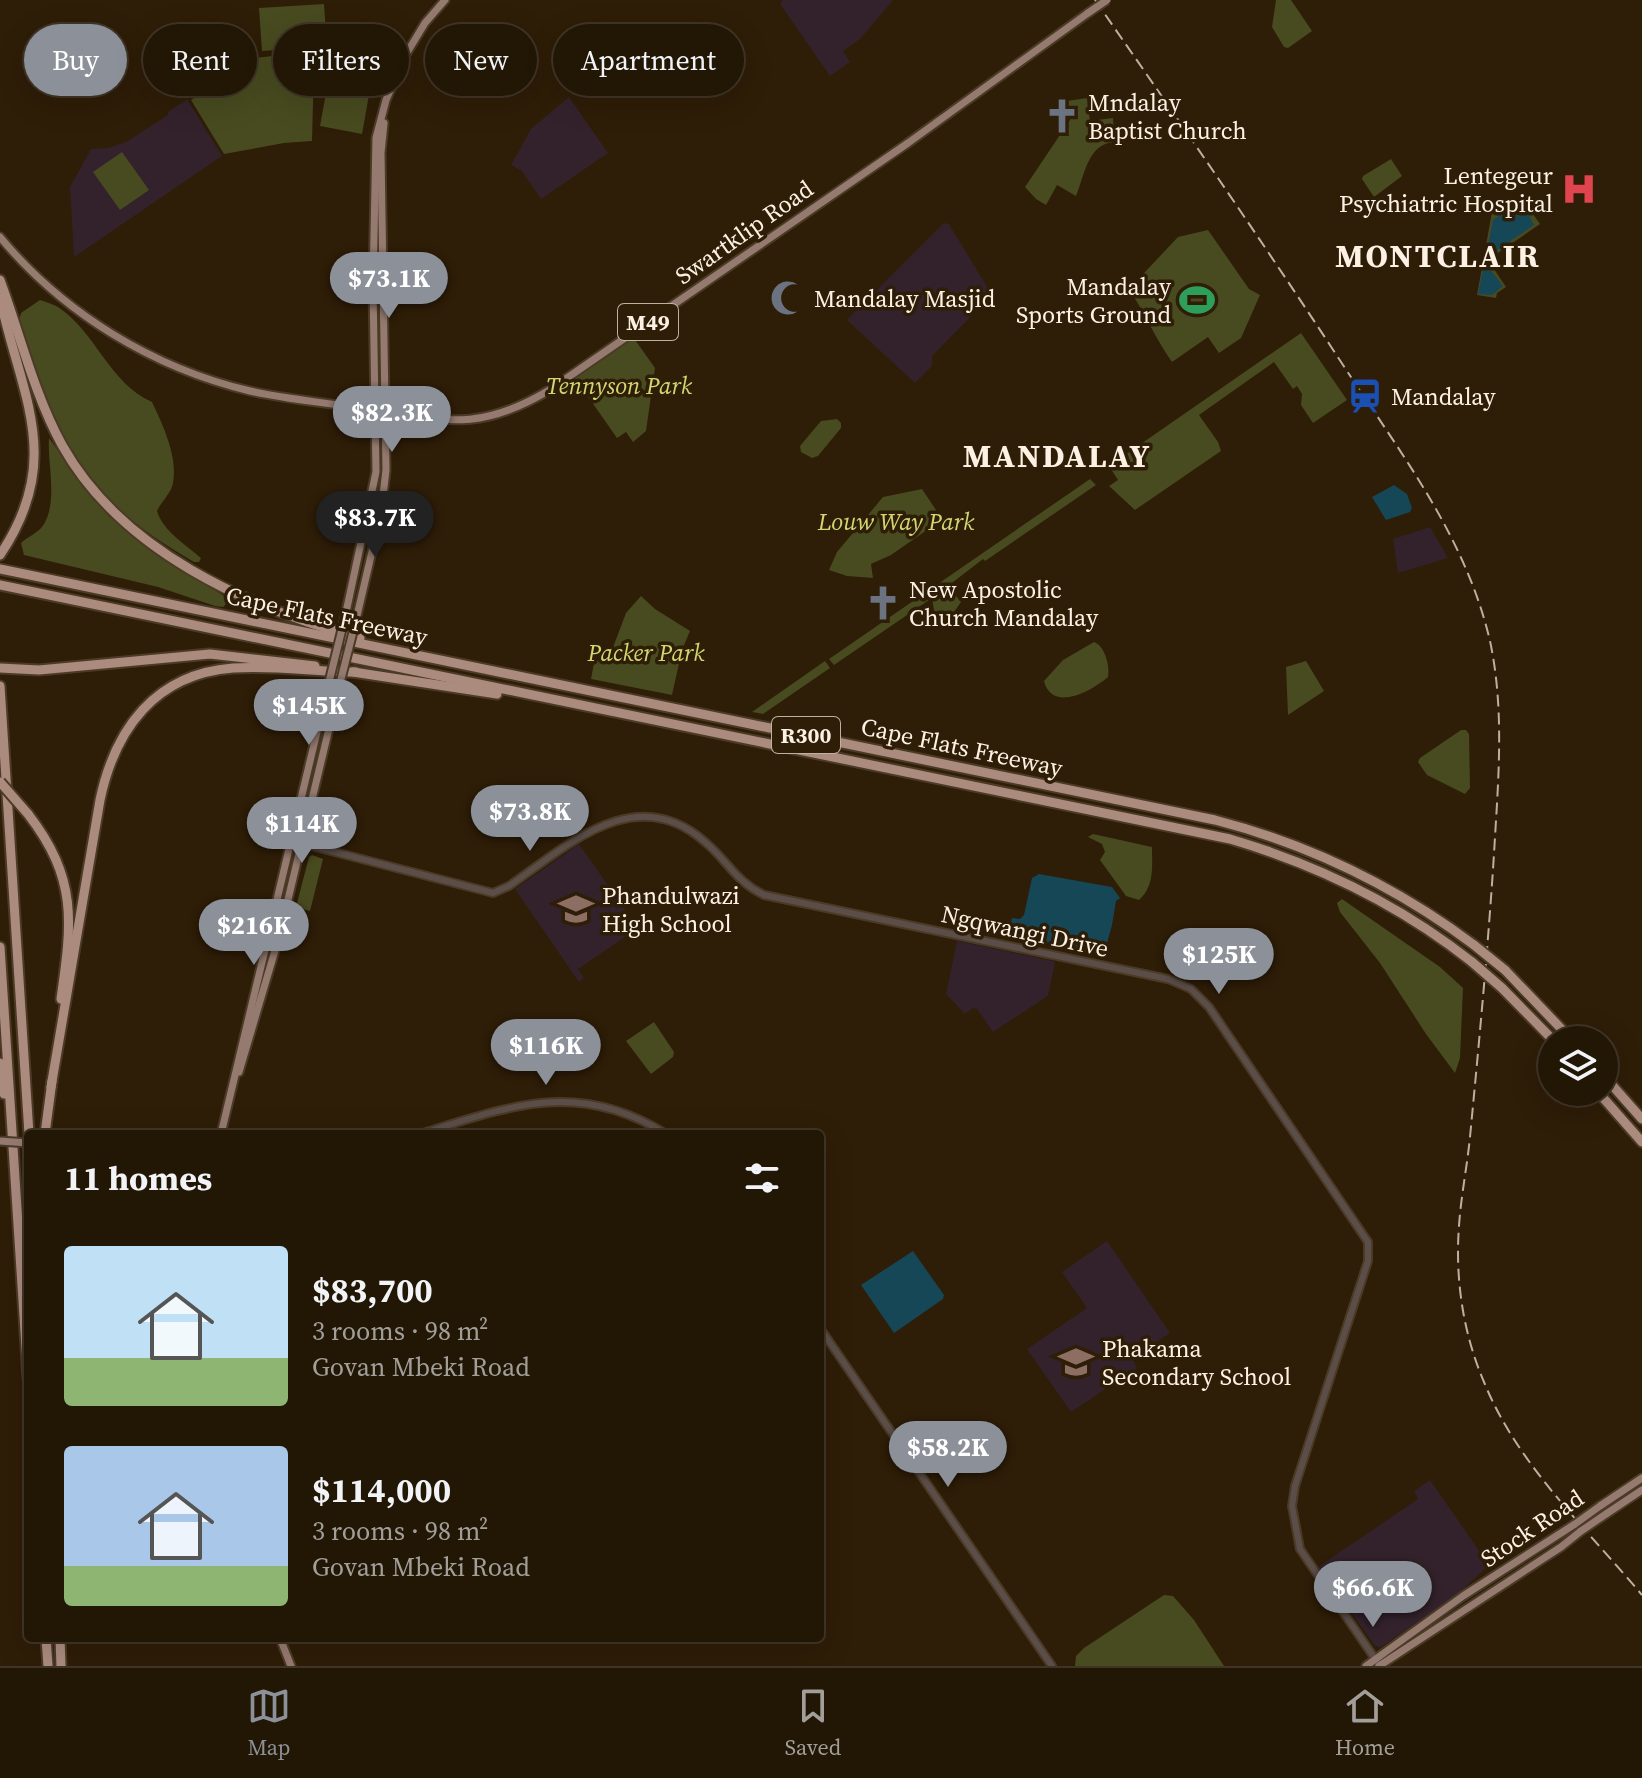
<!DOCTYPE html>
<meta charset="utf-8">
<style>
:root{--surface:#221605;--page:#2e2313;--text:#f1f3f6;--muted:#a29f9a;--line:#3f3527;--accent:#8c9099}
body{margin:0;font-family:"Source Serif 4",serif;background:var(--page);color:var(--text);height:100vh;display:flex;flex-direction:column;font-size:30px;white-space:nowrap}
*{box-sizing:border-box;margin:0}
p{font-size:26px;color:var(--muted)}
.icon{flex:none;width:44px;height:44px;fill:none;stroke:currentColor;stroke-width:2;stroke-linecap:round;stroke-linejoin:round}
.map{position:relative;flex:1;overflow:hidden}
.details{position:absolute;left:24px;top:1130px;width:800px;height:512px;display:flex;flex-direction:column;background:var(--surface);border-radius:8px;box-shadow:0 8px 32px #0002,0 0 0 2px var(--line)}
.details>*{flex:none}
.top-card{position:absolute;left:24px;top:24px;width:800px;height:72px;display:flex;gap:16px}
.controls{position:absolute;left:1538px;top:1026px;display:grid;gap:16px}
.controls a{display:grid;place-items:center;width:80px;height:80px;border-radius:50%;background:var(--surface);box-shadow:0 8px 32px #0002,0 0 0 2px var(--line);font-size:40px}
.price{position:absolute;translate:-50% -68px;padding:0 18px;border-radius:28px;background:var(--accent);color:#fff;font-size:26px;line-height:52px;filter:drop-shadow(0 2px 4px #0008)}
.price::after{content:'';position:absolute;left:50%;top:48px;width:24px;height:18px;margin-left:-12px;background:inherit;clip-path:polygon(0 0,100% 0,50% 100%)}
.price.selected{background:#222;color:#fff}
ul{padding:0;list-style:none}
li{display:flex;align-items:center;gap:24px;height:200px;padding:0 40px}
li span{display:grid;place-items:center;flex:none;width:224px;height:160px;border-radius:8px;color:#555}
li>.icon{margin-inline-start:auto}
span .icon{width:96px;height:96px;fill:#fffc;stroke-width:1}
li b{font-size:34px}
h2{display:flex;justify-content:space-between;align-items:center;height:96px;padding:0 40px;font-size:34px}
.pill{padding:0 28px;border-radius:36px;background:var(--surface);box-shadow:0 8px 32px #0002,0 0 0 2px var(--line);font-size:28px;line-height:72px}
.pill.selected{background:var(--accent);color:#fff}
.tabs{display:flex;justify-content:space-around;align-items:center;height:112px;border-top:2px solid var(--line);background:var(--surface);font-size:22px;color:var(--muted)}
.tabs a{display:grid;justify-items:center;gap:4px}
.tabs .selected{color:var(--accent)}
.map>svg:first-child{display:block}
.education{fill:#33222b}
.green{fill:#484a1f}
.water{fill:#164757}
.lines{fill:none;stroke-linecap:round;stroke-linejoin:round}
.minor-casing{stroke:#4b3b26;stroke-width:10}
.major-casing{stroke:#4b3b26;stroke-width:11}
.highway-casing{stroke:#4b3b26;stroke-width:13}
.minor{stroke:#5b4e49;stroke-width:6}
.major{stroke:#957a70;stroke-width:7}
.highway{stroke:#ac8b7f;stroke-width:9}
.rail{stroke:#beb0a1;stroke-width:2;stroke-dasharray:12 6;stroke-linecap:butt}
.major-bridge-casing{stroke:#4b3b26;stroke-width:11;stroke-linecap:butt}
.highway-bridge-casing{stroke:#4b3b26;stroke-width:13;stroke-linecap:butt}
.major-bridge{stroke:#957a70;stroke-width:7}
.highway-bridge{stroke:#ac8b7f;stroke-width:9}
.labels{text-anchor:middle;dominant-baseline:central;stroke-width:7;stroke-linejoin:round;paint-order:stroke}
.shield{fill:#2e1d07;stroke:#bfb1a2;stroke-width:2}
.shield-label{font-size:22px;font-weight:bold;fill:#fdf1e4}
.poi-label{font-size:24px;fill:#fdf1e4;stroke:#2e1d07;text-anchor:start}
.street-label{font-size:24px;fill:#fdf1e4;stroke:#2e1d07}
.park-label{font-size:24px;font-style:italic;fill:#d2d771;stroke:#2e1d07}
.district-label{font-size:32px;font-weight:bold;letter-spacing:2px;fill:#fdf1e4;stroke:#2e1d07}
</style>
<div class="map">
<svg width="1642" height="1666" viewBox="0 0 1642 1666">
<rect width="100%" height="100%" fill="#2e1d07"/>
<g class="education">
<polygon points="783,0 893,0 860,39 843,51 850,62 830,76 780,4"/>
<polygon points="569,97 608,153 541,199 522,171 511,165 531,129"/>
<polygon points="187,99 222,156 74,257 70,187 91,149 108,148 126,142 168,115 168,112"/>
<polygon points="944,223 949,224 992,295 932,356 932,366 915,383 847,320"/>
<polygon points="1430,527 1448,558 1398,573 1393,539"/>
<polygon points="579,844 638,928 578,969 584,978 579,982 515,889"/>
<polygon points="957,941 1053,961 1055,963 1048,996 993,1032 977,1009 973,1008 965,1014 946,994"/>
<polygon points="1107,1241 1170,1333 1132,1359 1137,1368 1071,1412 1027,1349 1087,1308 1062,1272"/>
<polygon points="1430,1480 1489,1565 1458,1594 1381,1647 1375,1646 1318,1567 1418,1499 1414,1491"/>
</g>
<g class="green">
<polygon points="1276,0 1291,0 1312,31 1288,48 1284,47 1272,27"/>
<polygon points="324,4 327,47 262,51 259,8"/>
<polygon points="273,56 275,70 314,65 312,141 284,143 224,154 191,100 253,58"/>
<polygon points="332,60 374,67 362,134 320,126"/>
<path d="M1087,98l3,23 23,-3 2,24c-27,1 -30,32 -39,54l-19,-11 -11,20 -10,-6 -11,-12 45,-67 -3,-19z"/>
<polygon points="122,152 149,190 120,210 93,172"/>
<polygon points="1391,159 1402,176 1374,197 1362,179 1363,176"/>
<polygon points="1522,198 1540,224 1498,253 1499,260 1492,266 1506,287 1497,293 1496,298 1477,295 1492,212 1508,208"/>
<path d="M1208,230l41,59 11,6 -19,43 -22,15 -11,-16 -36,25c-17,-24 -27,-49 -43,-73l49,-52z"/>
<path d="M40,300c6,2 13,4 18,7 38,25 51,76 94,95 11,23 26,55 21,81 -1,9 -12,19 -16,28 6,20 28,33 44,47l-2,4h-5c-43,-25 -83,-53 -113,-94 -32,-41 -46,-99 -62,-148l2,-7z"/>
<polygon points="1301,333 1347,400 1313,423 1301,405 1302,394 1297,386 1293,389 1274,362 1199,415 1218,442 1221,451 1135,510 1109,486 1118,480 1109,466"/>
<polygon points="633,337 655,368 646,431 633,442 626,432 617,438 575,378"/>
<polygon points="837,419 841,423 841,428 818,456 812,458 801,452 800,446 821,421"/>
<path d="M49,438l35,49 36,37 22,18 85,56 1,4 -5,5 -8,-1 -57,-19 -134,-32 -3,-12c6,-6 15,-9 21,-16 17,-23 5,-64 7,-89z"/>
<polygon points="1090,479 1096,485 985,561 983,559 948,586 961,602 949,619 935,616 932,598 834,665 829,659"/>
<polygon points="922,489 940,516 938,517 940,521 891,555 871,564 873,578 847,576 829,570 837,552 883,497"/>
<polygon points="641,596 655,609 690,631 682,650 672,695 591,679 594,663 612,650 626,613"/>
<path d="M1094,642c11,4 16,24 14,35 -16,14 -56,36 -64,4l19,-21z"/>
<polygon points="825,661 830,668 763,714 752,712"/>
<polygon points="1306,661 1324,691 1288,715 1286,667"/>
<polygon points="1461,730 1466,730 1469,734 1470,788 1465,794 1427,775 1418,762 1420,758"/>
<path d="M1093,834l59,13c0,18 3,39 -13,53l-13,-4 -26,-36 5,-8 -3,-8 -14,-7z"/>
<polygon points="312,855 323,859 310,911 296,907 309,857"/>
<polygon points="1342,899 1440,967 1463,988 1460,1058 1455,1073 1426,1034 1380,963 1340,912 1337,903"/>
<polygon points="654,1022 674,1052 673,1057 651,1074 626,1041"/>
<polygon points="1164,1595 1173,1596 1194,1620 1224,1666 1075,1666 1076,1656 1084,1648"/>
</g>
<g class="water">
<polygon points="1513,210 1518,217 1527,211 1534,225 1494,252 1496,259 1488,267 1503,286 1492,295 1478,294 1493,220 1505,211"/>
<polygon points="1394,485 1407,494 1412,508 1410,512 1386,520 1372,497"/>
<polygon points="1039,874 1112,887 1120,898 1116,901 1112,925 1104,954 1014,936 1010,928 1012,918 1020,919 1024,915 1032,878"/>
<polygon points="913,1251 944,1295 943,1299 894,1333 861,1285"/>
</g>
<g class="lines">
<g class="minor-casing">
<g id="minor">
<path d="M292,841l201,52 16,-7c58,-40 127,-106 196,-44 23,19 30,39 59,53l404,84 23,10 18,18 159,235v19l-73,225 -3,20 8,43 80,117"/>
<path d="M420,1134c90,-28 158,-55 246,0"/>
<polyline points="820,1328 1052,1666"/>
</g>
</g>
<g class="major-casing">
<g id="major">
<path d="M0,237c63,76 153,131 250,154 35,8 72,11 108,17 82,11 118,27 193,-19l357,-246 180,-130"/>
<polyline points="345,617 376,472 373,285 376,138 386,100 405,56 425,23 445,0"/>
<polyline points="356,620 381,513 386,470 381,153 384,123"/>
<polyline points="239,1072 279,937 338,691"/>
<polyline points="221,1134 327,690"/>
<polyline points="1600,1506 1642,1478"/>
<polyline points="1606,1514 1642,1490"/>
<polyline points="280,1638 291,1666"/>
<polyline points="1366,1666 1463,1596 1575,1524"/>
<polyline points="1379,1666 1561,1547 1581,1531"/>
</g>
</g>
<g class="highway-casing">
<g id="highway">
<path d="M0,280c20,54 34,114 62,165 59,106 186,163 298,193"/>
<path d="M0,298c21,98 65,161 0,257"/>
<path d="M0,569l1215,251c96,25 180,66 259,125"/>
<path d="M0,585l1230,254c88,26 170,66 242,123"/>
<polyline points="0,668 39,670 210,654 315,666"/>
<polyline points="353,672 497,694"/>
<polyline points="0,686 29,1134"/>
<path d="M28,814c50,65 44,108 33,185"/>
<polyline points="0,947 28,1378"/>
<polyline points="1505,970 1572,1040"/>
<polyline points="1502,988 1553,1040"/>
<polyline points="0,1063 4,1094"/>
<polyline points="1604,1076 1642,1119"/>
<path d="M51,1087l49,-287c15,-71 55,-126 133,-132 41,-3 83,4 123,4"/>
<polyline points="1598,1092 1642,1142"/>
<polyline points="45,1134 52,1081"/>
<polyline points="46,1638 48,1666"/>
<polyline points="60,1638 61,1666"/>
</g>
</g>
<use href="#minor" class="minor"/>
<use href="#major" class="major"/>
<use href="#highway" class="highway"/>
<path class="rail" d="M1095,0c85,122 169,244 250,368 57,87 121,170 145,273 15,70 8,142 4,213 -6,94 -15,189 -24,283 -3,30 -9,59 -11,89 -4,53 4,107 25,156 33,82 102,146 158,213"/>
<g class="major-bridge-casing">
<g id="major-bridge">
<polyline points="1088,13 1107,0"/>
<polyline points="327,690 345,617"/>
<polyline points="338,691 356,620"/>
<polyline points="0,1141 28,1143"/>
<polyline points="1575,1524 1600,1506"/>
<polyline points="1581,1531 1606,1514"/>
</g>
</g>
<g class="highway-bridge-casing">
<g id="highway-bridge">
<polyline points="0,782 28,814"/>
<polyline points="1474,945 1505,970"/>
<polyline points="1472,962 1502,988"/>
</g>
</g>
<use href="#major-bridge" class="major-bridge"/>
<use href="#highway-bridge" class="highway-bridge"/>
</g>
<defs>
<g id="church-bare" transform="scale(2.76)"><path d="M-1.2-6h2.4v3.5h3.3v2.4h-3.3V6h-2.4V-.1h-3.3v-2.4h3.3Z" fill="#6b7280" stroke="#2e1d07" stroke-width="2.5" paint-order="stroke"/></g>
<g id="hospital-bare" transform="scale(2.76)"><path d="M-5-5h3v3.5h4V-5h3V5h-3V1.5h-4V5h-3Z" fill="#e0444e" stroke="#2e1d07" stroke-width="2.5" paint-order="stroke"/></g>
<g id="mosque-bare" transform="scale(2.76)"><path d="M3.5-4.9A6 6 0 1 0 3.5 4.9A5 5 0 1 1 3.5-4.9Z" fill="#6b7280" stroke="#2e1d07" stroke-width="2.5" paint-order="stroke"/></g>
<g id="stadium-bare" transform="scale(2.76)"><path d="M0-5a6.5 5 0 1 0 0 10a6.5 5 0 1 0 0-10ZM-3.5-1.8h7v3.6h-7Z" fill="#2e9e5b" stroke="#2e1d07" stroke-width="2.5" paint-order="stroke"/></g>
<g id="station-bare" transform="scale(2.76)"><path d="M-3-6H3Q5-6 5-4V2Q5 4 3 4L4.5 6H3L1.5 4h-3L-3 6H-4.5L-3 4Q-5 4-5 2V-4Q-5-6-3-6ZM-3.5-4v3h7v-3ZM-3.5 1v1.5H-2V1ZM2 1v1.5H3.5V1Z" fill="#1a4fb4" stroke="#2e1d07" stroke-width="2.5" paint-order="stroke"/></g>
<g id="school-bare" transform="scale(2.76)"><path d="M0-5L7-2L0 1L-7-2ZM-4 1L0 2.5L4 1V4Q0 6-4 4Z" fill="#8d6e63" stroke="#2e1d07" stroke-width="2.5" paint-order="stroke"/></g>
</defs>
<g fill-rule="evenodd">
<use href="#church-bare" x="1062" y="116"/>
<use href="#hospital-bare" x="1579" y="189"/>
<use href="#mosque-bare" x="788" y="298"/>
<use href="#stadium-bare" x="1197" y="300"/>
<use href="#station-bare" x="1365" y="396"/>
<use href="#church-bare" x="883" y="603"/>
<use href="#school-bare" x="576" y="909"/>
<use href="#school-bare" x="1076" y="1362"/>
</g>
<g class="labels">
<g class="shield">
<rect x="618" y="304" width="60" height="36" rx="6"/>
<rect x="772" y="717" width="68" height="36" rx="6"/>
</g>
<g class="shield-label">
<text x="648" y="322">M49</text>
<text x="806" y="735">R300</text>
</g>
<g class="poi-label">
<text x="1088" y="102">Mndalay<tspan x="1088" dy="28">Baptist Church</tspan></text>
<text x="1553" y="175" text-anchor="end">Lentegeur<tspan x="1553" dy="28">Psychiatric Hospital</tspan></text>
<text x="1171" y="286" text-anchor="end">Mandalay<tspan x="1171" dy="28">Sports Ground</tspan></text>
<text x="814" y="298">Mandalay Masjid</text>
<text x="1391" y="396">Mandalay</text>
<text x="909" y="589">New Apostolic<tspan x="909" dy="28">Church Mandalay</tspan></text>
<text x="602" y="895">Phandulwazi<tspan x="602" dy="28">High School</tspan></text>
<text x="1102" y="1348">Phakama<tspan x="1102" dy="28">Secondary School</tspan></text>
</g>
<g class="street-label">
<text transform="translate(744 232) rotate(-35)">Swartklip Road</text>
<text transform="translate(327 616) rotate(12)">Cape Flats Freeway</text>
<text transform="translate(962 747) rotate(12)">Cape Flats Freeway</text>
<text transform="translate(1025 931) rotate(12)">Ngqwangi Drive</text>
<text transform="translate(1532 1528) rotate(-34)">Stock Road</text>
</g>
<g class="park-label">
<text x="619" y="385">Tennyson Park</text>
<text x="896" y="521">Louw Way Park</text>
<text x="646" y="652">Packer Park</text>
</g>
<g class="district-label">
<text x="1438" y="256">MONTCLAIR</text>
<text x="1057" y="456">MANDALAY</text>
</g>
</g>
</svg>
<div class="controls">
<a><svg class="icon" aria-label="layers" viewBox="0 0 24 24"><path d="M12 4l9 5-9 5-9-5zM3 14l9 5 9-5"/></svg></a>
</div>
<b class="price" style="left:389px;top:320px">$73.1K</b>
<b class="price" style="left:392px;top:454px">$82.3K</b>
<b class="price selected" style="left:375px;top:559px">$83.7K</b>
<b class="price" style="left:309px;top:747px">$145K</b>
<b class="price" style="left:530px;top:853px">$73.8K</b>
<b class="price" style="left:302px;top:865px">$114K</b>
<b class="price" style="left:254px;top:967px">$216K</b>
<b class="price" style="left:1219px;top:996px">$125K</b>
<b class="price" style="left:546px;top:1087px">$116K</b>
<b class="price" style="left:948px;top:1489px">$58.2K</b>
<b class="price" style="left:1373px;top:1629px">$66.6K</b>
<div class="top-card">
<a class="pill selected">Buy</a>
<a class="pill">Rent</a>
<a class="pill">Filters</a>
<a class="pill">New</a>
<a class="pill">Apartment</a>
</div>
<section class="details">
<h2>11 homes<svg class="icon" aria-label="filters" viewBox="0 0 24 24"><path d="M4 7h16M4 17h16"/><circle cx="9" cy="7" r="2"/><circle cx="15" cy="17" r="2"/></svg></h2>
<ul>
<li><span style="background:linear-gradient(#bfe0f5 70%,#8fb573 0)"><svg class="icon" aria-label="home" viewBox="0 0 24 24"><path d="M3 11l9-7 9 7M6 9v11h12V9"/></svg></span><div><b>$83,700</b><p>3 rooms · 98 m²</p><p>Govan Mbeki Road</p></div></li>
<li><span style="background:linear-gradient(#a9c7e8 75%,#8fb573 0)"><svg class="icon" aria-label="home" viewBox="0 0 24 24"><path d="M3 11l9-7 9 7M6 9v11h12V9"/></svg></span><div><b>$114,000</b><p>3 rooms · 98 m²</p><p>Govan Mbeki Road</p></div></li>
</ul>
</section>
</div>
<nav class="tabs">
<a class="selected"><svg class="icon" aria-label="map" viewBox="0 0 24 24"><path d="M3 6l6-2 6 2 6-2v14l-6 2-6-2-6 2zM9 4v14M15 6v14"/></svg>Map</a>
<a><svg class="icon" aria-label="saved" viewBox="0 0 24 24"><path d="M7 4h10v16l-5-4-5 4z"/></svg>Saved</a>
<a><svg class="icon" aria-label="home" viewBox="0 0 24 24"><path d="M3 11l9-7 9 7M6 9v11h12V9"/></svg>Home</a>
</nav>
